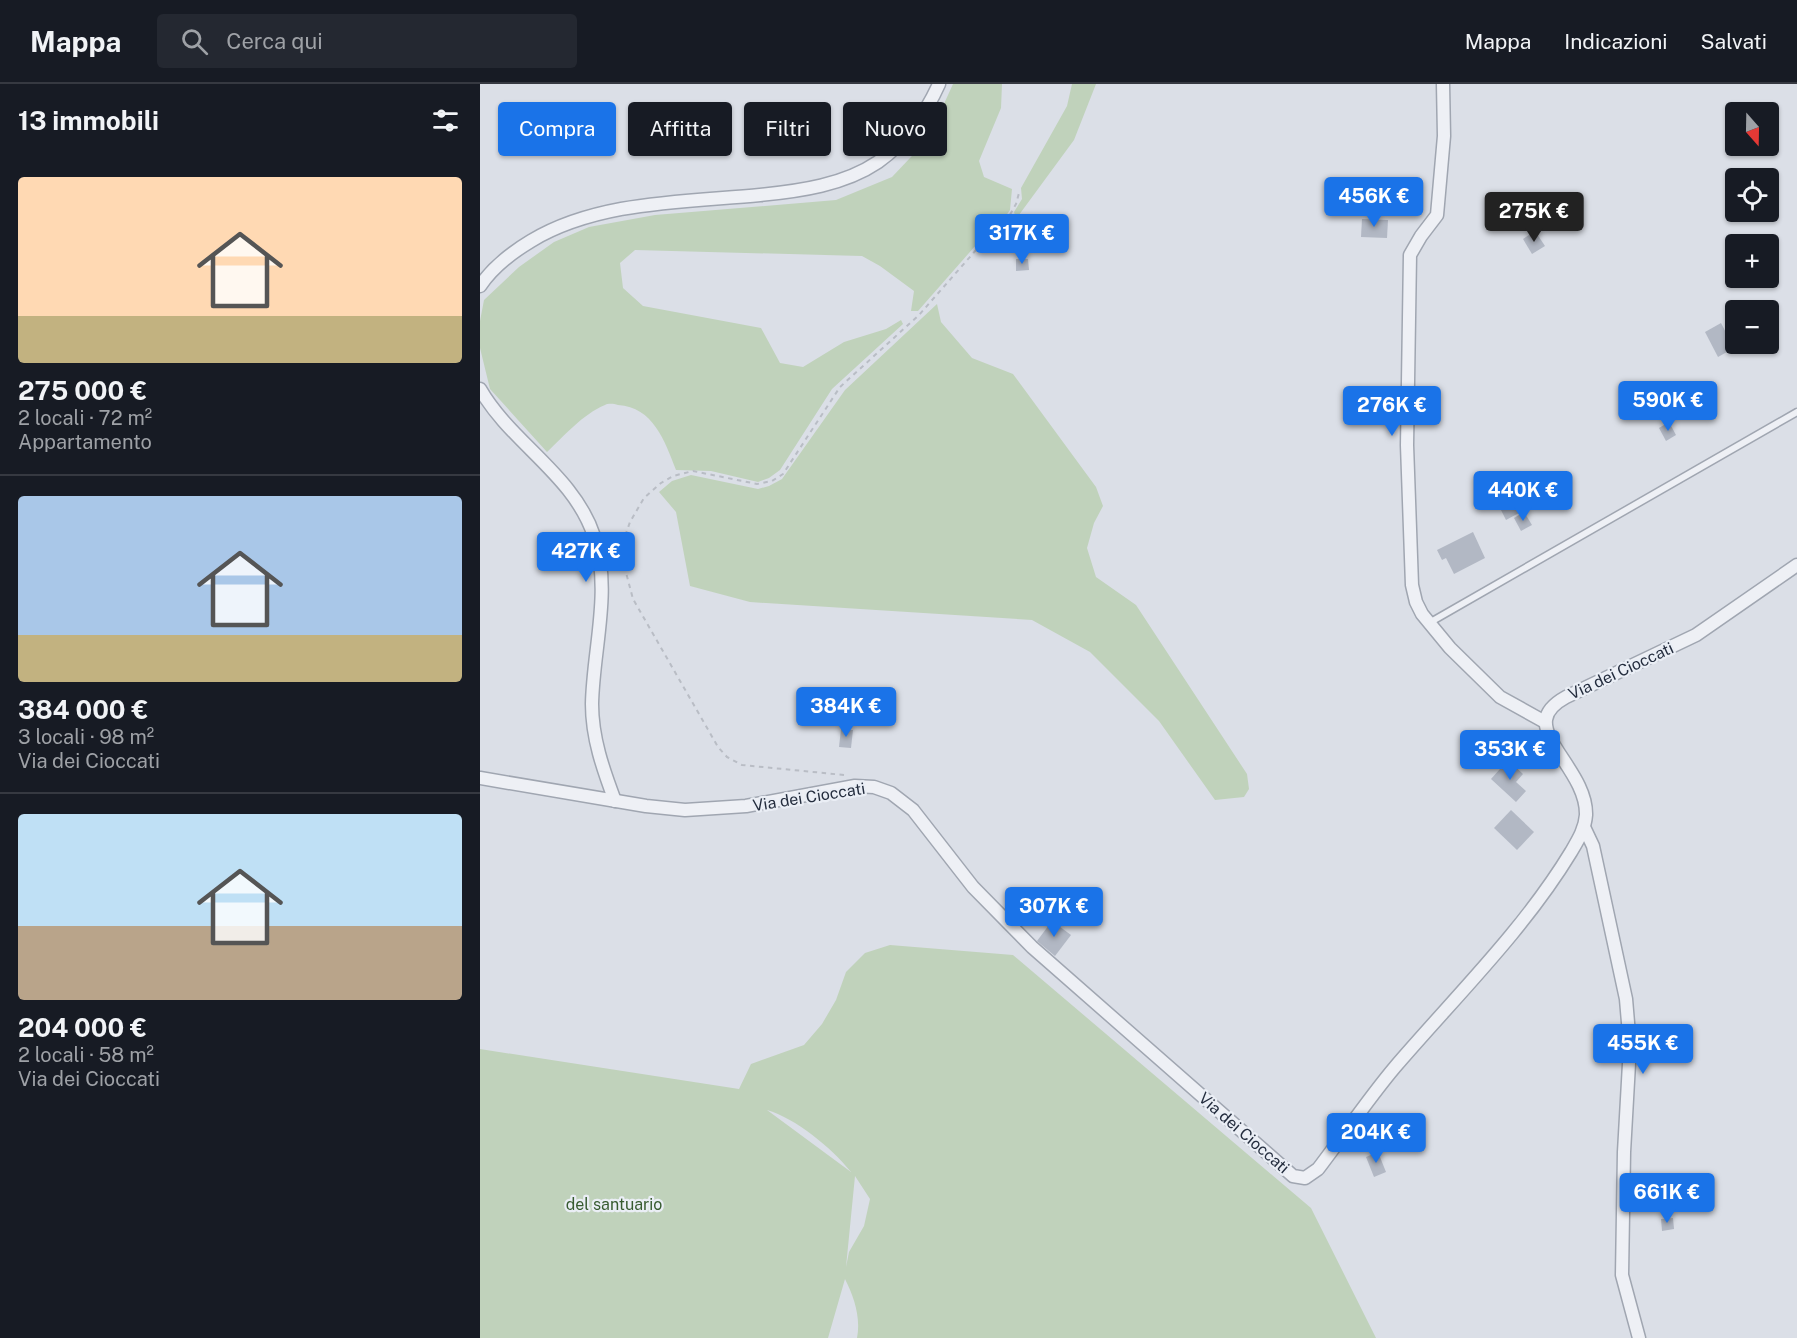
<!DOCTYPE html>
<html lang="it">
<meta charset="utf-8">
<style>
:root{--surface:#171b24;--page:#242831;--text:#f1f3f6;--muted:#9ea1a6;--line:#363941;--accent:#1a73e8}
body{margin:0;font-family:"Public Sans",sans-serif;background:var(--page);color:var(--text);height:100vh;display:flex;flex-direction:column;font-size:22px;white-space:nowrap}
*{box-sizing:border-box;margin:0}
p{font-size:20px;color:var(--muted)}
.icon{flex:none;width:33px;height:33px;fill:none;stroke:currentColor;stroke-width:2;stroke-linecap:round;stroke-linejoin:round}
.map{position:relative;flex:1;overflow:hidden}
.side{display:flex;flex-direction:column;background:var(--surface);width:480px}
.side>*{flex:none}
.banner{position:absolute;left:18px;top:18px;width:570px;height:54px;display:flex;gap:12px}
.needle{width:39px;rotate:160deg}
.controls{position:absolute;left:1245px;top:18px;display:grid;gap:12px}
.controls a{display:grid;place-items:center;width:54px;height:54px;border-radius:6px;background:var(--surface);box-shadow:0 2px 4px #0004;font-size:30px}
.price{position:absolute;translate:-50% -51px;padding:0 14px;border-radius:6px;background:var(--accent);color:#fff;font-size:20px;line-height:39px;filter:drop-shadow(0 2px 3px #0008)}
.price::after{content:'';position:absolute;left:50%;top:36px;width:18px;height:14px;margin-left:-9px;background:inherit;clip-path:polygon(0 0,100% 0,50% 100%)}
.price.current{background:#222;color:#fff}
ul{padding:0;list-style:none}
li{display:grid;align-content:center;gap:12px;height:318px;padding:0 18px}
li+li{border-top:2px solid var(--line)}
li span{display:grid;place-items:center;height:186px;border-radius:6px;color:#555}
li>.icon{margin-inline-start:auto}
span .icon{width:108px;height:108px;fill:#fffc;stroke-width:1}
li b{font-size:26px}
h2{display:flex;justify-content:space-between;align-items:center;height:72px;padding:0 18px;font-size:26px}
.chip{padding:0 21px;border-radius:6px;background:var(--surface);box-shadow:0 2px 4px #0004;font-size:21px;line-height:54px}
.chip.current{background:var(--accent);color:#fff}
header{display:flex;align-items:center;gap:36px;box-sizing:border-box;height:84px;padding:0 30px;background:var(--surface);border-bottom:2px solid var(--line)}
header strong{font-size:28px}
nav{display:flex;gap:33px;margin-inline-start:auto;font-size:21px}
.search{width:420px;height:54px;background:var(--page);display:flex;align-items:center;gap:15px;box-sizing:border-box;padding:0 21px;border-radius:6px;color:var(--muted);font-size:22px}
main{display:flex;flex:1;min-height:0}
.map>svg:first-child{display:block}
.green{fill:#c0d2bb;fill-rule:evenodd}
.building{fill:#b2b8c4}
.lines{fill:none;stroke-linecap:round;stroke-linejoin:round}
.service-casing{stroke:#a0a6b1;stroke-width:9}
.minor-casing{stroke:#a0a6b1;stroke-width:15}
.path{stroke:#b9bdc5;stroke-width:2;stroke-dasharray:4.5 4.5;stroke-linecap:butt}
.service{stroke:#eef0f5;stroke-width:6}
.minor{stroke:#eef0f5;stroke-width:12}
.labels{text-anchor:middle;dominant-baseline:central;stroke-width:4.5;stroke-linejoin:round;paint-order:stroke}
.street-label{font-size:16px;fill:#242d3e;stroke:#eaeef5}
.park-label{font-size:16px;fill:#375b30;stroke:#eaeef5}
</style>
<header>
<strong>Mappa</strong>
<div class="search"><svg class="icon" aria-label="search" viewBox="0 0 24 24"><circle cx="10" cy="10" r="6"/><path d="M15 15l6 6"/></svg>Cerca qui</div>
<nav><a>Mappa</a><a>Indicazioni</a><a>Salvati</a></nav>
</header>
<main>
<section class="side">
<h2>13 immobili<svg class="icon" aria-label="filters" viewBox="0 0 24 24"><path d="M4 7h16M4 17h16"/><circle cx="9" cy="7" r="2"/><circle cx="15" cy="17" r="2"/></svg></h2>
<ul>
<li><span style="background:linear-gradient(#ffd9b3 75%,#c2b280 0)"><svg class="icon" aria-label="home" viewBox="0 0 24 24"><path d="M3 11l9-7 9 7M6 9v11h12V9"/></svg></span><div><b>275 000 €</b><p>2 locali · 72 m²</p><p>Appartamento</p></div></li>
<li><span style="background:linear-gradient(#a9c7e8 75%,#c2b280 0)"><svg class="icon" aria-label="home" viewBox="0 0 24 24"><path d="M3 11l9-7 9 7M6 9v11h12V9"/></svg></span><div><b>384 000 €</b><p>3 locali · 98 m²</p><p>Via dei Cioccati</p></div></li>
<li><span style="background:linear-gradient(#bfe0f5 60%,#b9a48a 0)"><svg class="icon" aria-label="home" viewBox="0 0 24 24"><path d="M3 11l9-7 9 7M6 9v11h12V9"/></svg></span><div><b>204 000 €</b><p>2 locali · 58 m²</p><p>Via dei Cioccati</p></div></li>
</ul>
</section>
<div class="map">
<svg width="1317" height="1254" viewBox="0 0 1317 1254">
<rect width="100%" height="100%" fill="#dbdfe7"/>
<g class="green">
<path d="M473,0h49l-1,24 -22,53 5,16 28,12 -2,21 -14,20 -20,15 -58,66h-7l3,-20 -34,-25 -18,-10 -227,-6 -15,13 3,25 20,18 118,22 19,35 23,4 41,-25 42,-13 15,-9 2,4 -71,65 -52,81 -11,8 -11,4 -47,-11 -35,-1c-11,-29 -23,-63 -58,-65 -4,-1 -9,-2 -13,0 -22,9 -41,31 -58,47l-57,-63 -10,-41v-27l4,-21 35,-33 35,-25 35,-15 66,-12 181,-15 56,-23 36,-38z"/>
<polygon points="592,0 616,0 594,56 536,135 534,128 542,115 541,104 587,22"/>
<polygon points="457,220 461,238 492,274 533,290 616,403 623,422 614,439 607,464 616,493 656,521 767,690 769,705 764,713 735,716 679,637 610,568 552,536 270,518 210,502 196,428 179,408 192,397 211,391 278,405 289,402 302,395 365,306"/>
<path d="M410,861l123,10 298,253 65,130h-519c4,-21 -3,-41 -12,-59l-17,59h-348v-289l259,40 12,-25 53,-19 18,-21 14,-24 10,-28 19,-19zM287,1026c28,8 65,38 84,62zM375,1092l15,23 -6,27 -15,26 -3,15z"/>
</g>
<g class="building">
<polygon points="882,135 908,136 907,154 881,153"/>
<polygon points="1055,147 1065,162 1052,170 1043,155"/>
<polygon points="536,175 548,175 549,186 536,187"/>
<polygon points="1241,239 1254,264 1238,273 1225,248"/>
<polygon points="1189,338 1196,351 1186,357 1179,344"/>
<polygon points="1025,402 1039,429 1026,436 1012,408"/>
<polygon points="1044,428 1052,441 1041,447 1034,434"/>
<polygon points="993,448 1005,474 974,490 966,474 962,476 957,466"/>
<polygon points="361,645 373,646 371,664 359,663"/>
<polygon points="1028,676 1043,690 1036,698 1046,707 1036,718 1011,695"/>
<polygon points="1031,726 1054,748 1037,766 1014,744"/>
<polygon points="572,837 591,851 575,872 557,857"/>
<polygon points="898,1068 906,1088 894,1093 886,1073"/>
<polygon points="1197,1094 1203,1123 1186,1127 1179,1097"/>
<polygon points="1193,1134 1194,1145 1182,1147 1181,1135"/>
</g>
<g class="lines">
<g class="service-casing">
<polyline id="service" points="949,539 1317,328"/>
</g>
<g class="minor-casing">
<g id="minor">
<polyline points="963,0 964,52 957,131 941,152 930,171 927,361 932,501 936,518 942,530 970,564 1020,613 1065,638"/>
<path d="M0,202c13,-19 31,-33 51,-45 66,-40 154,-39 229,-46 40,-4 84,-10 118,-33 27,-19 48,-49 61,-78"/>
<path d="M0,305c31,54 94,86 114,147 18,54 -1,113 -2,168 0,34 11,65 23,97"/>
<path d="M0,694l166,28 39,4 61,-4 109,-20 19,1 17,6 22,17 60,77 59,60 261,229 12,2 13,-9c26,-34 50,-70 77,-102 60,-70 128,-136 176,-215 7,-12 14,-23 15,-37 1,-38 -43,-70 -40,-95 1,-11 11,-18 20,-23l130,-62 101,-70"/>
<polyline points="1104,743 1113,762 1146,915 1150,962 1144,1068 1142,1191 1159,1254"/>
</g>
</g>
<polyline class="path" points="364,691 262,681 247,673 238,663 153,515 144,481 142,461 150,438 164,414 181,399 193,392 213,387 277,400 292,397 303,390 360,303 439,231 496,166 522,145 536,120 539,109"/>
<use href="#service" class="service"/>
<use href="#minor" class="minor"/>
</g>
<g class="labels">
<g class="street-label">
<text transform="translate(1141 587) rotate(-25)">Via dei Cioccati</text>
<text transform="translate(329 713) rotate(-9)">Via dei Cioccati</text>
<text transform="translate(764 1049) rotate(41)">Via dei Cioccati</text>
</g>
<g class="park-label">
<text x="134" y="1120">del santuario</text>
</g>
</g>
</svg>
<div class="controls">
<a><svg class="needle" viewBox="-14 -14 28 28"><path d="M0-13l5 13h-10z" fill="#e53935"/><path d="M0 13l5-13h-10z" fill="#9ea1a6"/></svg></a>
<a><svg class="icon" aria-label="locate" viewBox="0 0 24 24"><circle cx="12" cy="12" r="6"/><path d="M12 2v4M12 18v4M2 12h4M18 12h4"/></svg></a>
<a>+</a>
<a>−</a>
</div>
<b class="price" style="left:894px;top:144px">456K €</b>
<b class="price current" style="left:1054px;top:159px">275K €</b>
<b class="price" style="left:542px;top:181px">317K €</b>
<b class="price" style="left:1188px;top:348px">590K €</b>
<b class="price" style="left:912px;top:353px">276K €</b>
<b class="price" style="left:1043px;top:438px">440K €</b>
<b class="price" style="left:106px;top:499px">427K €</b>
<b class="price" style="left:366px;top:654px">384K €</b>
<b class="price" style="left:1030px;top:697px">353K €</b>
<b class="price" style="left:574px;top:854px">307K €</b>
<b class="price" style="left:1163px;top:991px">455K €</b>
<b class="price" style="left:896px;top:1080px">204K €</b>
<b class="price" style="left:1187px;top:1140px">661K €</b>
<div class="banner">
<a class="chip current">Compra</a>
<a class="chip">Affitta</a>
<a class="chip">Filtri</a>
<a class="chip">Nuovo</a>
</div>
</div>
</main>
